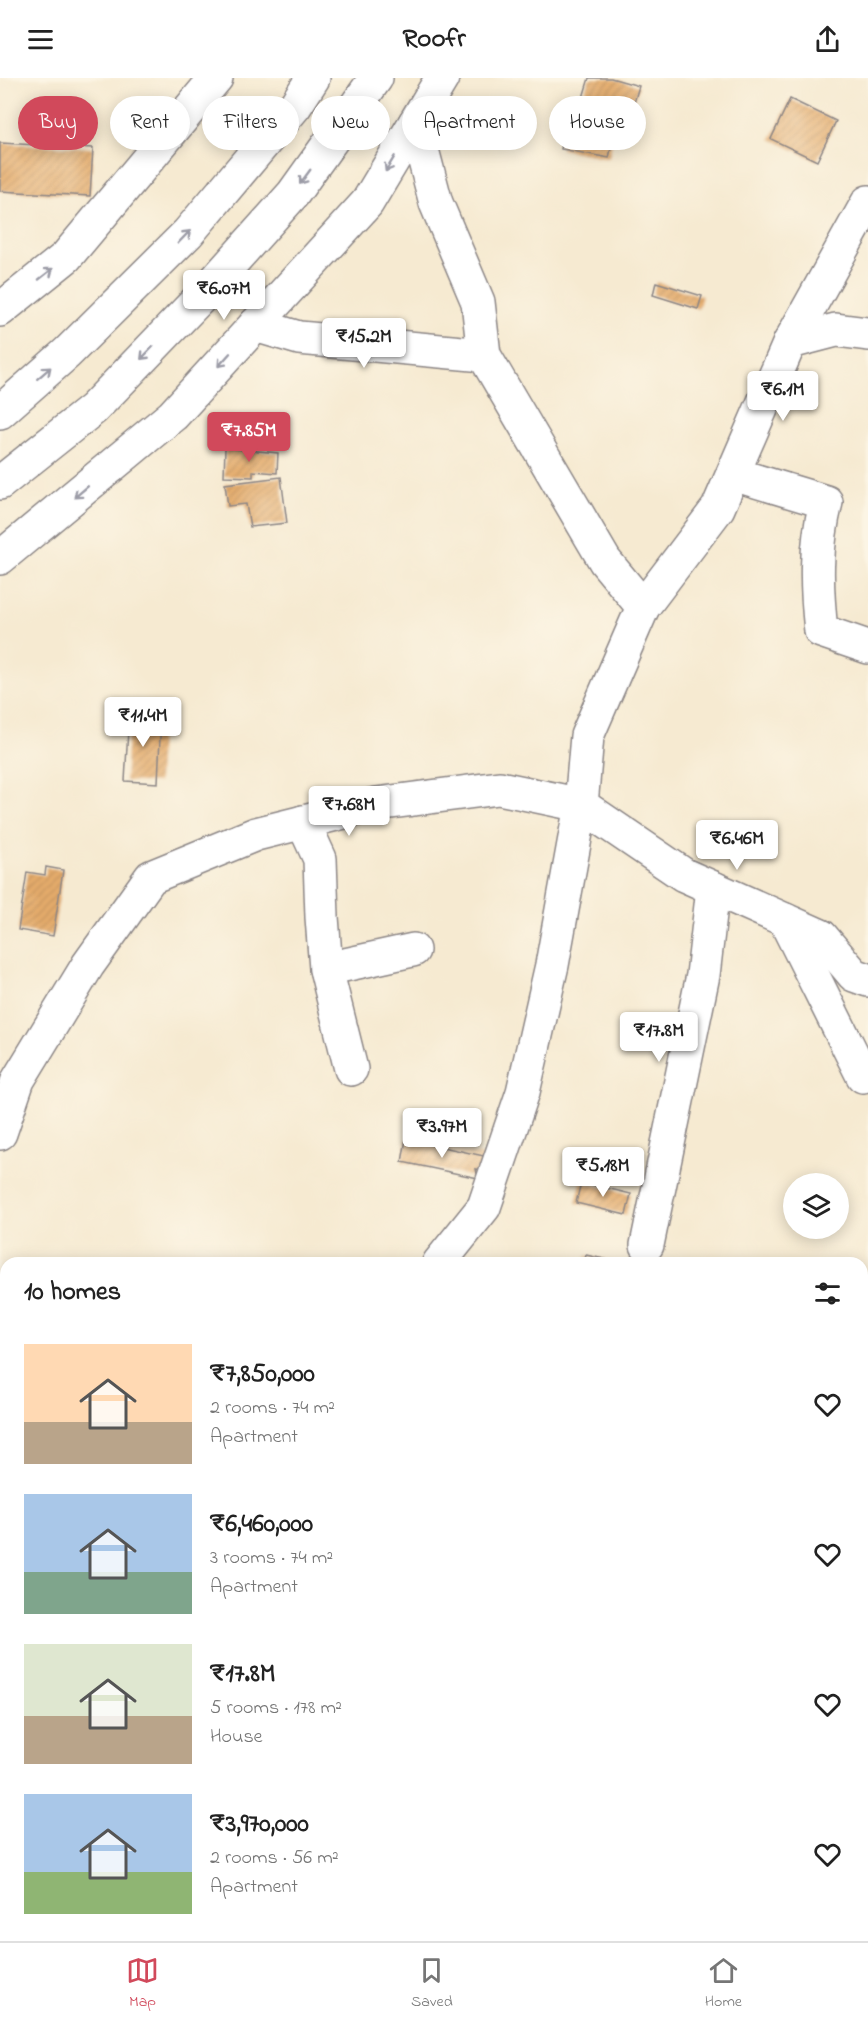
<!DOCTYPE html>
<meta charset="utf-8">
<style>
:root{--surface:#fff;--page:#f6f6f6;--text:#222;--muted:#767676;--line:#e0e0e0;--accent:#d1495b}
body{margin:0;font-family:"Indie Flower",sans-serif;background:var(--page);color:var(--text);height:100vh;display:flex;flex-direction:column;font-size:22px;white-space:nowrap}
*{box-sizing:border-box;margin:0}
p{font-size:20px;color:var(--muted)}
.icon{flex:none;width:33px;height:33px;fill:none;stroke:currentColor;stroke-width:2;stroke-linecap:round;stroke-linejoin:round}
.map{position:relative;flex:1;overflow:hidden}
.panel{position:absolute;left:0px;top:1179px;width:868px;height:684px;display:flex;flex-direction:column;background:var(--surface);border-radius:18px 18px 0 0;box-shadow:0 3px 15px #0003}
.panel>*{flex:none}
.top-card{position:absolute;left:18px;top:18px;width:832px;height:54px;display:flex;gap:12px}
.fabs{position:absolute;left:783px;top:1095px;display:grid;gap:12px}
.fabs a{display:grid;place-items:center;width:66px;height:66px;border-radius:50%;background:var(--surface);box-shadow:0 3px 15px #0003;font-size:30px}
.price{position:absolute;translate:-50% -51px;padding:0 14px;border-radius:6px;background:#fff;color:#222;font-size:20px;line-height:39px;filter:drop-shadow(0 2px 3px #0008)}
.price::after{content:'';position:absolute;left:50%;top:36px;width:18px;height:14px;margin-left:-9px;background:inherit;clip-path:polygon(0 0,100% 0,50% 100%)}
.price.on{background:var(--accent);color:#fff}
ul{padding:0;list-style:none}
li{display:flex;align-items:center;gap:18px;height:150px;padding:0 24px}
li span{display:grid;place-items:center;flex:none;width:168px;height:120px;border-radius:0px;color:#555}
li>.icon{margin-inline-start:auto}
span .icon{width:72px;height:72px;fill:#fffc;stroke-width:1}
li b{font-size:26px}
h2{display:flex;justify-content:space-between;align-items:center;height:72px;padding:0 24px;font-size:26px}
.chip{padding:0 21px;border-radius:27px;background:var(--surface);box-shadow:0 3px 15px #0003;font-size:21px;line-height:54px}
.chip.on{background:var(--accent);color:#fff}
header{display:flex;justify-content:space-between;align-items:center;height:78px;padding:0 24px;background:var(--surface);font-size:27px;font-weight:700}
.tab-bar{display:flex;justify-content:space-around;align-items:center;height:84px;border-top:2px solid var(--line);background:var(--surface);font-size:16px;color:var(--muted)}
.tab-bar a{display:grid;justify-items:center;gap:3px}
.tab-bar .on{color:var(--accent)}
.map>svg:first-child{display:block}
.building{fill:url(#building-hatch)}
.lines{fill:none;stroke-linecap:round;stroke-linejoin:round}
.minor-casing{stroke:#8c8686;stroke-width:36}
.highway-casing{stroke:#8c8686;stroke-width:36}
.minor{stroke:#fff;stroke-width:33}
.highway{stroke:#fff;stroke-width:33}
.oneway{stroke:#9c9ca7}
</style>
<header><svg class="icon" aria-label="menu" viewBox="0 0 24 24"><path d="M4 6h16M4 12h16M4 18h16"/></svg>Roofr<svg class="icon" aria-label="share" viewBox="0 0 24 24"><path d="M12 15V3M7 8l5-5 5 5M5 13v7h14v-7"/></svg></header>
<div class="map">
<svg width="868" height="1863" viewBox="0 0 868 1863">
<defs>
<pattern id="building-hatch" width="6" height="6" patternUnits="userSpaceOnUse" patternTransform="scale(1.5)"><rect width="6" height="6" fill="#e4ab6b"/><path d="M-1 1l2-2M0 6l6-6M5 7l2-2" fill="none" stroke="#c3935e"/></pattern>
</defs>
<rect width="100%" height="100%" fill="#fcf5e5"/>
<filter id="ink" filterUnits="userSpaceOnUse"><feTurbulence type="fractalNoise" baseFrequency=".0167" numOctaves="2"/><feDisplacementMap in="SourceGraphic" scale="12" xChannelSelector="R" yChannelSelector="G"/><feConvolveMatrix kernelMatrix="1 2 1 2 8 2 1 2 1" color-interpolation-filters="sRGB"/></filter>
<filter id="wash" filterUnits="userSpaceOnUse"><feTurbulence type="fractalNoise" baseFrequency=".008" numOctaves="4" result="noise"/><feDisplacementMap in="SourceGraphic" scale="24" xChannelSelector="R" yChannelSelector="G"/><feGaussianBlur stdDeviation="1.35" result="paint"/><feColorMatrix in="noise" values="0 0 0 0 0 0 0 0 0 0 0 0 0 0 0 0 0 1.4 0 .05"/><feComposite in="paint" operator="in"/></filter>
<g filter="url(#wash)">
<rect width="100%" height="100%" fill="#f6ead1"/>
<g id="blocks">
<g class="building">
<polygon points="589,0 611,0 639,8 630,38 582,23"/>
<polygon points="790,21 836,43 817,83 771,61"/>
<polygon points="567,39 574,40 573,44 615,52 609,80 561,71"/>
<polygon points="0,65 93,70 90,118 0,113"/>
<polygon points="656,204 702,218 698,231 653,217"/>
<polygon points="225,370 278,375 277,395 253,393 253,399 224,398"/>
<polygon points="281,399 287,445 250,449 246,426 228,428 225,406"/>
<polygon points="129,635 161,636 158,705 125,703"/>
<polygon points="46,789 63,792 53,858 18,852 27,794 45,797"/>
<polygon points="406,1061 484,1078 483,1092 476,1091 478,1100 402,1084"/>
<polygon points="581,1104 631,1116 626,1137 576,1125"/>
<polygon points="586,1177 618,1184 618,1185 584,1185"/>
</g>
</g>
</g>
<g filter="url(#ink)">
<use href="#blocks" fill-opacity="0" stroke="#8c8686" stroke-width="1.5"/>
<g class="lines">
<g class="minor-casing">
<g id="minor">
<polyline points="415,45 436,125 478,224 484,277 605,483 643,529"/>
<polyline points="255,247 299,260 484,277"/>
<polyline points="790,264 836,252 868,256"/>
<path d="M733,396l93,28c-11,45 -10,83 -5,129l47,16"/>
<polyline points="0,480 173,337 367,125 442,0"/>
<polyline points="303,744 320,781 322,839 326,891 351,991"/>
<polyline points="785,842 863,998"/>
<polyline points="326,891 413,872"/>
<polyline points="0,1055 18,1002 88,887 151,799 256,756 376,726 499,710 581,727 587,658 643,529 718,430 790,264 868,124"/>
<polyline points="647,1167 703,897 713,810"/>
<polyline points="439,1185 484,1129 523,1014 552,887 581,727 684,797 821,858 854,897 868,902"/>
<polyline points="0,1278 6,1273"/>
<polyline points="0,1355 6,1368"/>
<polyline points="862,1606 868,1607"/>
<polyline points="0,1761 6,1747"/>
<polyline points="862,1812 868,1797"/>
<polyline points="0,1826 6,1857"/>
<polyline points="411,1857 430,1863"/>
<polyline points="298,1863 301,1857"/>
<polyline points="850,1863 851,1857"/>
</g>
</g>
<g class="highway-casing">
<g id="highway">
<polyline points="0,232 66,179 216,0"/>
<polyline points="0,334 67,275 188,155 295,28 313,0"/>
<polyline points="0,405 93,331 200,220 293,116 376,0"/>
</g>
</g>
<use href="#minor" class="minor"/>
<use href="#highway" class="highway"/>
</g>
<defs><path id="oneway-shaft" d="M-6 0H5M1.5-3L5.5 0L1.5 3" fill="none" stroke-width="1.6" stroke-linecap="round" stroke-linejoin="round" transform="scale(1.5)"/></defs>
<g class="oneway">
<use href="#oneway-shaft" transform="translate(390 86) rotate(121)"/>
<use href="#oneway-shaft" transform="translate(305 99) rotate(126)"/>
<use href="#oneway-shaft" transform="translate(184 159) rotate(-46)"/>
<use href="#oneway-shaft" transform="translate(46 196) rotate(-38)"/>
<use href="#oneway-shaft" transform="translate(147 275) rotate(134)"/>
<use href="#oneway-shaft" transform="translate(224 282) rotate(132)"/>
<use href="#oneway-shaft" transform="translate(44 295) rotate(-41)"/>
<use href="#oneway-shaft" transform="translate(81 414) rotate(140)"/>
</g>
</g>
</svg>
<div class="fabs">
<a><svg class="icon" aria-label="layers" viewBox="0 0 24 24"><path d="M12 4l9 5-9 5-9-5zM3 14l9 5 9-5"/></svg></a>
</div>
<b class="price" style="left:224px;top:243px">₹6.07M</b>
<b class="price" style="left:364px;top:291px">₹15.2M</b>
<b class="price" style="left:783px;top:344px">₹6.1M</b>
<b class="price on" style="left:249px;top:385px">₹7.85M</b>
<b class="price" style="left:143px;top:670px">₹11.4M</b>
<b class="price" style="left:349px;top:759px">₹7.68M</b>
<b class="price" style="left:737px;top:793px">₹6.46M</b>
<b class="price" style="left:659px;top:985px">₹17.8M</b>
<b class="price" style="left:442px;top:1081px">₹3.97M</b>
<b class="price" style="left:603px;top:1120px">₹5.18M</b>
<div class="top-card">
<a class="chip on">Buy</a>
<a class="chip">Rent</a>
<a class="chip">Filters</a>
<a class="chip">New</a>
<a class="chip">Apartment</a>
<a class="chip">House</a>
</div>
<section class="panel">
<h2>10 homes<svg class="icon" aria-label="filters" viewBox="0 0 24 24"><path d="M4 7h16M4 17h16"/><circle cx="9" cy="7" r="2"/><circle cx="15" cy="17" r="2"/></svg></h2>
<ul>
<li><span style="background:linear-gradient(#ffd9b3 65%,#b9a48a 0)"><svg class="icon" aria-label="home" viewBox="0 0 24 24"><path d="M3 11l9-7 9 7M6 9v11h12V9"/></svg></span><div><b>₹7,850,000</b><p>2 rooms · 74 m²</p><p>Apartment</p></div><svg class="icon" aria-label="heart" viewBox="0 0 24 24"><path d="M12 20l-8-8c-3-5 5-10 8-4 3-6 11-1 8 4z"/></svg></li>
<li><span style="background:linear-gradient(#a9c7e8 65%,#7fa58c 0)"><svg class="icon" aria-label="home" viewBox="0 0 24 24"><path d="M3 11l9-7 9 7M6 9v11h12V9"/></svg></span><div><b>₹6,460,000</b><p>3 rooms · 74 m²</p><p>Apartment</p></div><svg class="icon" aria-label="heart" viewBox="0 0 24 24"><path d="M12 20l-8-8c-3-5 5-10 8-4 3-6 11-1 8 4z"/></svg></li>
<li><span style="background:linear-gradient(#dfe7d0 60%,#b9a48a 0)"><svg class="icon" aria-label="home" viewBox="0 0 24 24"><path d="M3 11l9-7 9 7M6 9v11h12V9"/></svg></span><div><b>₹17.8M</b><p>5 rooms · 178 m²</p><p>House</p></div><svg class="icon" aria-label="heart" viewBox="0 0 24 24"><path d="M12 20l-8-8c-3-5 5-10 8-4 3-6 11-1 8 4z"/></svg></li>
<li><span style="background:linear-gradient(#a9c7e8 65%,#8fb573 0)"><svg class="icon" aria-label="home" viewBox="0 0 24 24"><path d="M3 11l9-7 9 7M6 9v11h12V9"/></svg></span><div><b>₹3,970,000</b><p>2 rooms · 56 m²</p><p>Apartment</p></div><svg class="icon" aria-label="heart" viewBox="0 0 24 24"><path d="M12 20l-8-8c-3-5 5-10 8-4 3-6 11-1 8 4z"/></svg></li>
</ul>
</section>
</div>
<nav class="tab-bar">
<a class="on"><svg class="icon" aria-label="map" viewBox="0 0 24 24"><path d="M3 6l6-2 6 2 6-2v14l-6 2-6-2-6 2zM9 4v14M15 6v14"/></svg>Map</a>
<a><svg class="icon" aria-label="saved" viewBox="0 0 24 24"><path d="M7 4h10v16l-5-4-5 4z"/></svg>Saved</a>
<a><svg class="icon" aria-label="home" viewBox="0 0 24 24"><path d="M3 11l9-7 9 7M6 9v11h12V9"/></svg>Home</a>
</nav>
